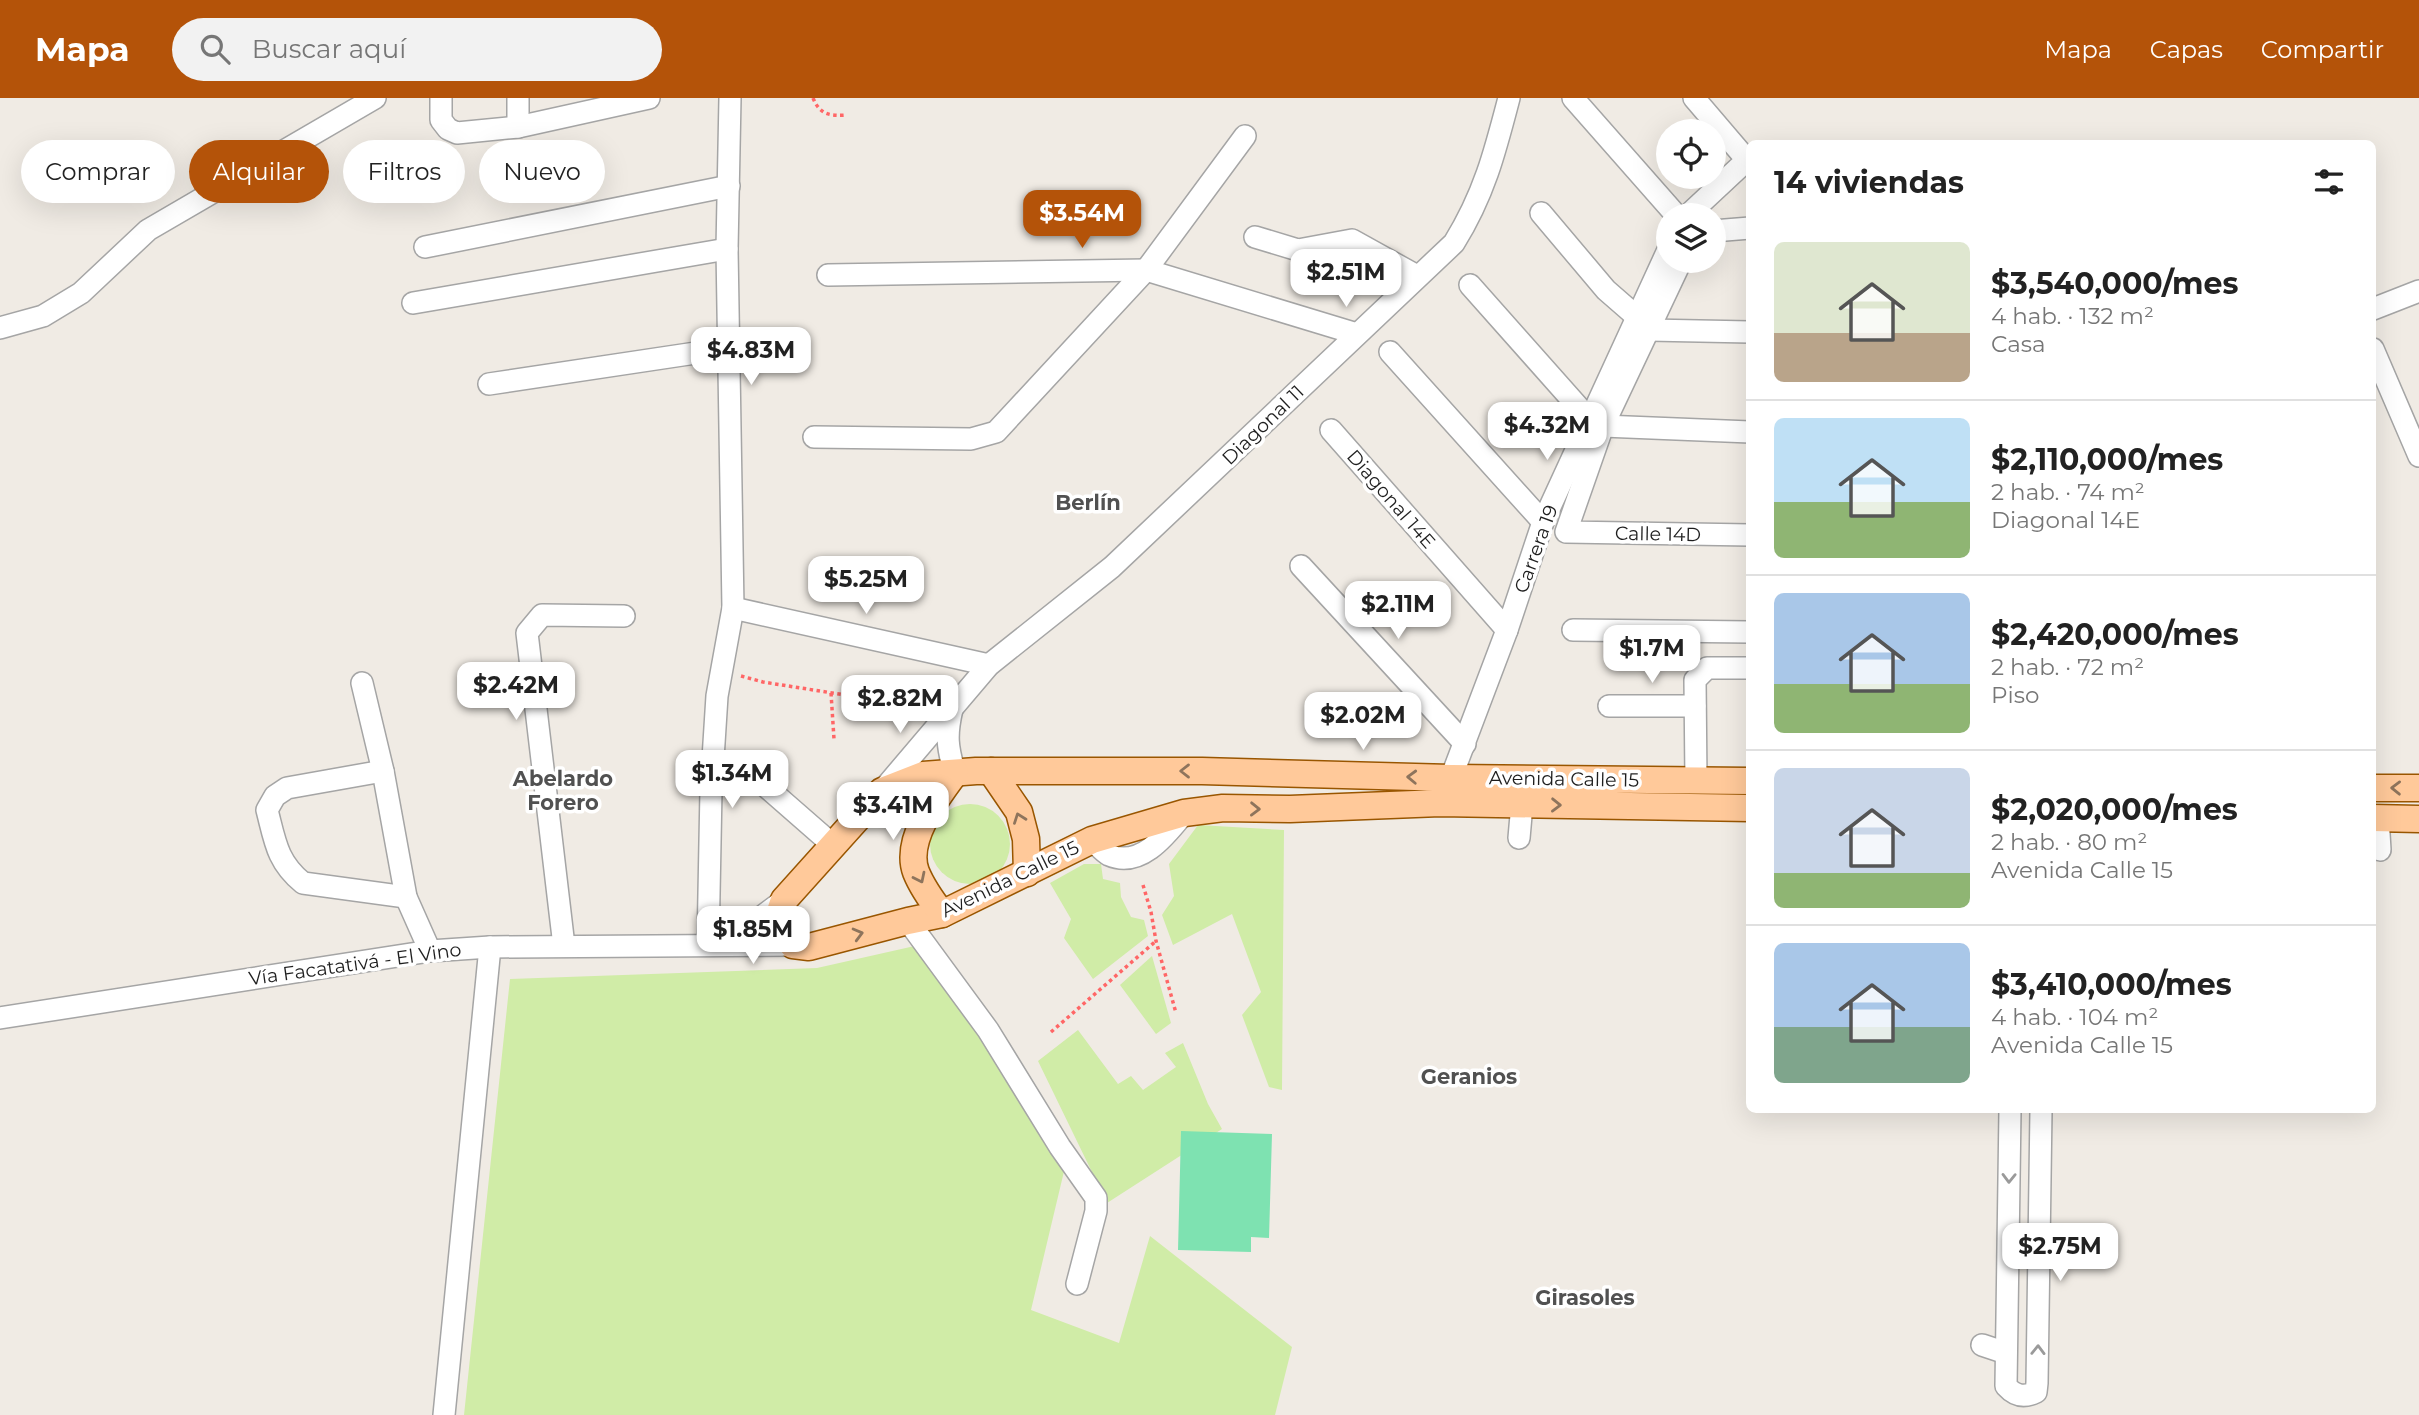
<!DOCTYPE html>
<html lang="es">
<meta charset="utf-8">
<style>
:root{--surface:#fff;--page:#f2f2f2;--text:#222;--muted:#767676;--line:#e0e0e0;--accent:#b45309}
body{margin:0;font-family:Montserrat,sans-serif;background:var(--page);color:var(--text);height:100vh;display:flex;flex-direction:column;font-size:26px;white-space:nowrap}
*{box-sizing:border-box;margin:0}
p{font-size:23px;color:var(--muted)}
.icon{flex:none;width:38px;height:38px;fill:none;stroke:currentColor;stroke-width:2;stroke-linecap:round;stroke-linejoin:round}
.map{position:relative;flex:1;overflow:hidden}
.sheet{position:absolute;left:1746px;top:42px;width:630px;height:973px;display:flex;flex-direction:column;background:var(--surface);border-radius:10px;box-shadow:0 7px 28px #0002}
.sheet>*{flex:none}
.hud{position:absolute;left:21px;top:42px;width:665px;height:63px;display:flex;gap:14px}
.buttons{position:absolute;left:1656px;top:21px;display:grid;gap:14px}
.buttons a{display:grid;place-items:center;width:70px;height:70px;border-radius:50%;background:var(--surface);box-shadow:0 7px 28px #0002;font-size:35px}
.price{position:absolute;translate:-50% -60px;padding:0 16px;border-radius:14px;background:#fff;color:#222;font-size:23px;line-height:46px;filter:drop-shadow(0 2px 4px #0008)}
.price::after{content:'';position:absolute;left:50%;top:42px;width:21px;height:16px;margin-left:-10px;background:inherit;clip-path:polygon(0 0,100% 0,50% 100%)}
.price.current{background:var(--accent);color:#fff}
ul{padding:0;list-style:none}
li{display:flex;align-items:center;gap:21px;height:175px;padding:0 28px}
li+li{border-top:2px solid var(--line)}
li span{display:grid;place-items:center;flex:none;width:196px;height:140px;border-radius:10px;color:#555}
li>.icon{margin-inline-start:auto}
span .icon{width:84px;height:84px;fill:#fffc;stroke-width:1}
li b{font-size:30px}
h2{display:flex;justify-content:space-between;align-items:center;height:84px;padding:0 28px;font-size:30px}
.tag{padding:0 24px;border-radius:32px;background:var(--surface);box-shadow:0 7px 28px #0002;font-size:24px;line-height:63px}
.tag.current{background:var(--accent);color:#fff}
header{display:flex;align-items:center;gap:42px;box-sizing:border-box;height:98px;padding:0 35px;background:var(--accent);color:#fff}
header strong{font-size:33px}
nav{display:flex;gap:38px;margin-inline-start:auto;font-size:24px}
.search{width:490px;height:63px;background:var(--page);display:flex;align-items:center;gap:18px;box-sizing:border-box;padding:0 24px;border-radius:38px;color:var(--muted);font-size:26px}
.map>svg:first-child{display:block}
.grass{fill:#d0eca7}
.pitch{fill:#7ee2b1}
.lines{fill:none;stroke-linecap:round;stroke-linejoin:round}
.minor-casing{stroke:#a5a5a5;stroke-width:24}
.major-casing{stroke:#995600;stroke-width:29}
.path{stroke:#f66;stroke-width:3.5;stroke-dasharray:3.5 3.5;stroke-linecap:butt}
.minor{stroke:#fff;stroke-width:21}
.major{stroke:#ffc99a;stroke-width:26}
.oneway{stroke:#8e745c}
.oneway2{stroke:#9a9a9a}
.labels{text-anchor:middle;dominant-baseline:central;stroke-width:7;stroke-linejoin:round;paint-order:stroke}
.street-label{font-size:19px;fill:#1e1e1e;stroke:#fff}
.neighbourhood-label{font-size:21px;font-weight:bold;fill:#515151;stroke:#fff}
</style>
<header>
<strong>Mapa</strong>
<div class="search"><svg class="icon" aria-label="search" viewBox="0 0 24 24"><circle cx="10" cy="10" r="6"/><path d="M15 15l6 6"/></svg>Buscar aquí</div>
<nav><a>Mapa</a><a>Capas</a><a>Compartir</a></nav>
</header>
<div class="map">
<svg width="2419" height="1317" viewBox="0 0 2419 1317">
<rect width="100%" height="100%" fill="#f0ebe4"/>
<g class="grass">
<circle cx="970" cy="746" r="40"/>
<polygon points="1198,727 1284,732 1282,992 1269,989 1242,917 1261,894 1232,816 1173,847 1162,817 1174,798 1169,766"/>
<polygon points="1084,766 1101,766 1103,781 1120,785 1121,799 1131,819 1144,822 1148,838 1093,881 1064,840 1071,821 1050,785"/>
<polygon points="928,845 1066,1065 1031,1212 1119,1245 1150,1138 1292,1249 1275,1317 464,1317 510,881 817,870"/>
<polygon points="1152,858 1171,925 1156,936 1120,887"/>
<polygon points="1078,932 1118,986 1131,978 1143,992 1176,969 1165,955 1183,945 1208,1006 1222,1031 1107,1105 1038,963"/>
</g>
<polygon class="pitch" points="1181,1033 1272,1036 1269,1140 1251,1139 1251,1154 1178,1152"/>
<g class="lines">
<g class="minor-casing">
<g id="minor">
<polyline points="441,0 441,22 448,31 457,35 518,29 649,0"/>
<polyline points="1573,0 1676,117"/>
<polyline points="518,29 518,0"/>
<polyline points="1541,115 1606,192 1637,219"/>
<polyline points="1688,117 1747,62 1694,0"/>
<polyline points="1713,133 1750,130"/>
<polyline points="1255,139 1298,152 1352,142 1417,178"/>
<polyline points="425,149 729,88"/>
<polyline points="1681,163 1603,328 1566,434 1750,437"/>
<polyline points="828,177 1146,172 1357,236"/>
<polyline points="1470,187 1589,321"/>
<polyline points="413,205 727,151"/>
<polyline points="2373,211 2419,193"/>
<polyline points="0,230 43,218 81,195 148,132 375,0"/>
<polyline points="1649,232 1750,234"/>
<polyline points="2373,251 2419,358"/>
<polyline points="1390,254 1543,424"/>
<polyline points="489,286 729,250"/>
<polyline points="1603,328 1750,334"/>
<polyline points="1331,332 1507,532"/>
<polyline points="814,339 971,341 996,334 1146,172 1245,38"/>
<polyline points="1301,468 1465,646"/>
<polyline points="733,510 989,567"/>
<polyline points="1573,532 1750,534"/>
<polyline points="362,585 383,673 406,799 430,853"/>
<polyline points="1609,608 1695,608"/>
<path d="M952,611c-6,26 -5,38 3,64"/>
<path d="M383,673l-96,17 -12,8 -8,14c8,31 10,52 36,73l103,14"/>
<polyline points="1451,680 1507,532 1543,424 1668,152"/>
<polyline points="755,683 763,686 834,748"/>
<polyline points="1696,683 1695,582 1707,570 1750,570"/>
<path d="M882,693l107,-126 123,-98 342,-324c30,-48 41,-91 55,-145"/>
<polyline points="2378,720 2380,752"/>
<polyline points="1519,740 1522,706"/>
<path d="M1092,742c5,4 11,12 17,15 32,14 58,-21 75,-42"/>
<polyline points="908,823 988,932 1060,1049 1096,1100 1096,1113 1077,1186"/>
<polyline points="715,846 752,826 784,802"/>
<polyline points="708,847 711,692 717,598 733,510 727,151 730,0"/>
<polyline points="564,848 527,535 542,517 624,518"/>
<polyline points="0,920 430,853 490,849 793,847"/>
<path d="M2010,1012l-4,276c9,10 18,12 30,6l1,-9 4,-273"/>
<polyline points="1982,1247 2006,1255"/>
<polyline points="444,1317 490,849"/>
</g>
</g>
<g class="major-casing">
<g id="major">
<polyline points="991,673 1019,714 1026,741 1027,775"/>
<path d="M1750,683l-299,-3 -249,-7h-226l-53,4 -41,16 -98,109c-9,24 -7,27 9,45l16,2 99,-26 34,-7 150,-74 92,-27 39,-5 67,1 150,-6 310,5"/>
<polyline points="2373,690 2419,690"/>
<polyline points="2373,720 2419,721"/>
<path d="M942,816c-10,-13 -20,-27 -26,-42 -12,-32 21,-75 39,-99"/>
</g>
</g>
<g class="path">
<path d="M813,0c7,17 17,18 33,17"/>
<polyline points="741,578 763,584 927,610"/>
<polyline points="831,595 834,641"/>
<polyline points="1143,787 1151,814 1156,843 1176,915"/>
<polyline points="1051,934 1156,843"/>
</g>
<use href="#minor" class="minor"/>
<use href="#major" class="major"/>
</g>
<defs><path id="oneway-chevron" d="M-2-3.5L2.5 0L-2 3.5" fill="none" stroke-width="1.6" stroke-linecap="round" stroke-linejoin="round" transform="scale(1.75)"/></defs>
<g class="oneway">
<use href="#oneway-chevron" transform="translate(1185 673) rotate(-180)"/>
<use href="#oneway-chevron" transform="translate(1412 679) rotate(-178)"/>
<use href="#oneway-chevron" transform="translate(2396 690) rotate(-179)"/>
<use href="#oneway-chevron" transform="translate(1556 707) rotate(1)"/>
<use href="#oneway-chevron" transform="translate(1255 711) rotate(1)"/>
<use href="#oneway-chevron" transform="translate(1019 720) rotate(-110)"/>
<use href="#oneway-chevron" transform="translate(920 780) rotate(64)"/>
<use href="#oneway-chevron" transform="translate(858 836) rotate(-15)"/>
</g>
<g class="oneway2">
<use href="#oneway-chevron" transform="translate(2009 1080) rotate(91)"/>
<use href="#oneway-chevron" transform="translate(2038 1252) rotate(-89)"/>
</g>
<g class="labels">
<g class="street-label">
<text transform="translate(1263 327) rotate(-44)">Diagonal 11</text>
<text transform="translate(1391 401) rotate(49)">Diagonal 14E</text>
<text transform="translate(1658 436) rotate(1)">Calle 14D</text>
<text transform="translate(1536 451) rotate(-70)">Carrera 19</text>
<text transform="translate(1564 681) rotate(1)">Avenida Calle 15</text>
<text transform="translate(1010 781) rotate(-26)">Avenida Calle 15</text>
<text transform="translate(355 866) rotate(-8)">Vía Facatativá - El Vino</text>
</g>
<g class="neighbourhood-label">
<text x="1088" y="404">Berlín</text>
<text x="563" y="680">Abelardo<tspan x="563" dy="24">Forero</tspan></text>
<text x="1469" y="978">Geranios</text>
<text x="1585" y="1199">Girasoles</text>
</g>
</g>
</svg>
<div class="buttons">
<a><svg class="icon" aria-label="locate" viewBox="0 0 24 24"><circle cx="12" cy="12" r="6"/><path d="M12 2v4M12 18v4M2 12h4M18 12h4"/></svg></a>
<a><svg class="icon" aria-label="layers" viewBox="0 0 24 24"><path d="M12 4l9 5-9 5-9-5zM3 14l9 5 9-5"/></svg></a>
</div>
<b class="price current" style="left:1082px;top:152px">$3.54M</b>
<b class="price" style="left:1346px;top:211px">$2.51M</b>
<b class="price" style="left:751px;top:289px">$4.83M</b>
<b class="price" style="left:1547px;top:364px">$4.32M</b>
<b class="price" style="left:866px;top:518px">$5.25M</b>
<b class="price" style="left:1398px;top:543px">$2.11M</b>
<b class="price" style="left:1652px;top:587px">$1.7M</b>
<b class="price" style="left:516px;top:624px">$2.42M</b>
<b class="price" style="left:900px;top:637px">$2.82M</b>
<b class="price" style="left:1363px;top:654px">$2.02M</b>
<b class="price" style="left:732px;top:712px">$1.34M</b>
<b class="price" style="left:893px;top:744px">$3.41M</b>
<b class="price" style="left:753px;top:868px">$1.85M</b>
<b class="price" style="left:2060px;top:1185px">$2.75M</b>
<div class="hud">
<a class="tag">Comprar</a>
<a class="tag current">Alquilar</a>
<a class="tag">Filtros</a>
<a class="tag">Nuevo</a>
</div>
<section class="sheet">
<h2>14 viviendas<svg class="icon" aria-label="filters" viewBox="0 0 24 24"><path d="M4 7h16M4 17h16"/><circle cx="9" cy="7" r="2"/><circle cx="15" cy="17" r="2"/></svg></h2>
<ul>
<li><span style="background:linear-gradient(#dfe7d0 65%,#b9a48a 0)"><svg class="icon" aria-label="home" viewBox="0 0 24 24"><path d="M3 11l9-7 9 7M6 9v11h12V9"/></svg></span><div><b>$3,540,000/mes</b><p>4 hab. · 132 m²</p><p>Casa</p></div></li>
<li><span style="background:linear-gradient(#bfe0f5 60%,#8fb573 0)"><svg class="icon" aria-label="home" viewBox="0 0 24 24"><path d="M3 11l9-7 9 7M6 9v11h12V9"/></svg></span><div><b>$2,110,000/mes</b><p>2 hab. · 74 m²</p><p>Diagonal 14E</p></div></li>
<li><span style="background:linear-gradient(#a9c7e8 65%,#8fb573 0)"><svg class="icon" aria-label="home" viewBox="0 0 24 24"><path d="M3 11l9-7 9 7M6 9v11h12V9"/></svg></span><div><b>$2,420,000/mes</b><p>2 hab. · 72 m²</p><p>Piso</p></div></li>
<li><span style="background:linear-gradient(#c9d6e8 75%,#8fb573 0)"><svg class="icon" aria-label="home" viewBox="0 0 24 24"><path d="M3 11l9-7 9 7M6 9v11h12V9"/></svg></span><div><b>$2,020,000/mes</b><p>2 hab. · 80 m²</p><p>Avenida Calle 15</p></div></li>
<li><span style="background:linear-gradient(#a9c7e8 60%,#7fa58c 0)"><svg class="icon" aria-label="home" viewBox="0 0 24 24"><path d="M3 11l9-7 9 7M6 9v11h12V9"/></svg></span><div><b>$3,410,000/mes</b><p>4 hab. · 104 m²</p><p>Avenida Calle 15</p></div></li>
</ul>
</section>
</div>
